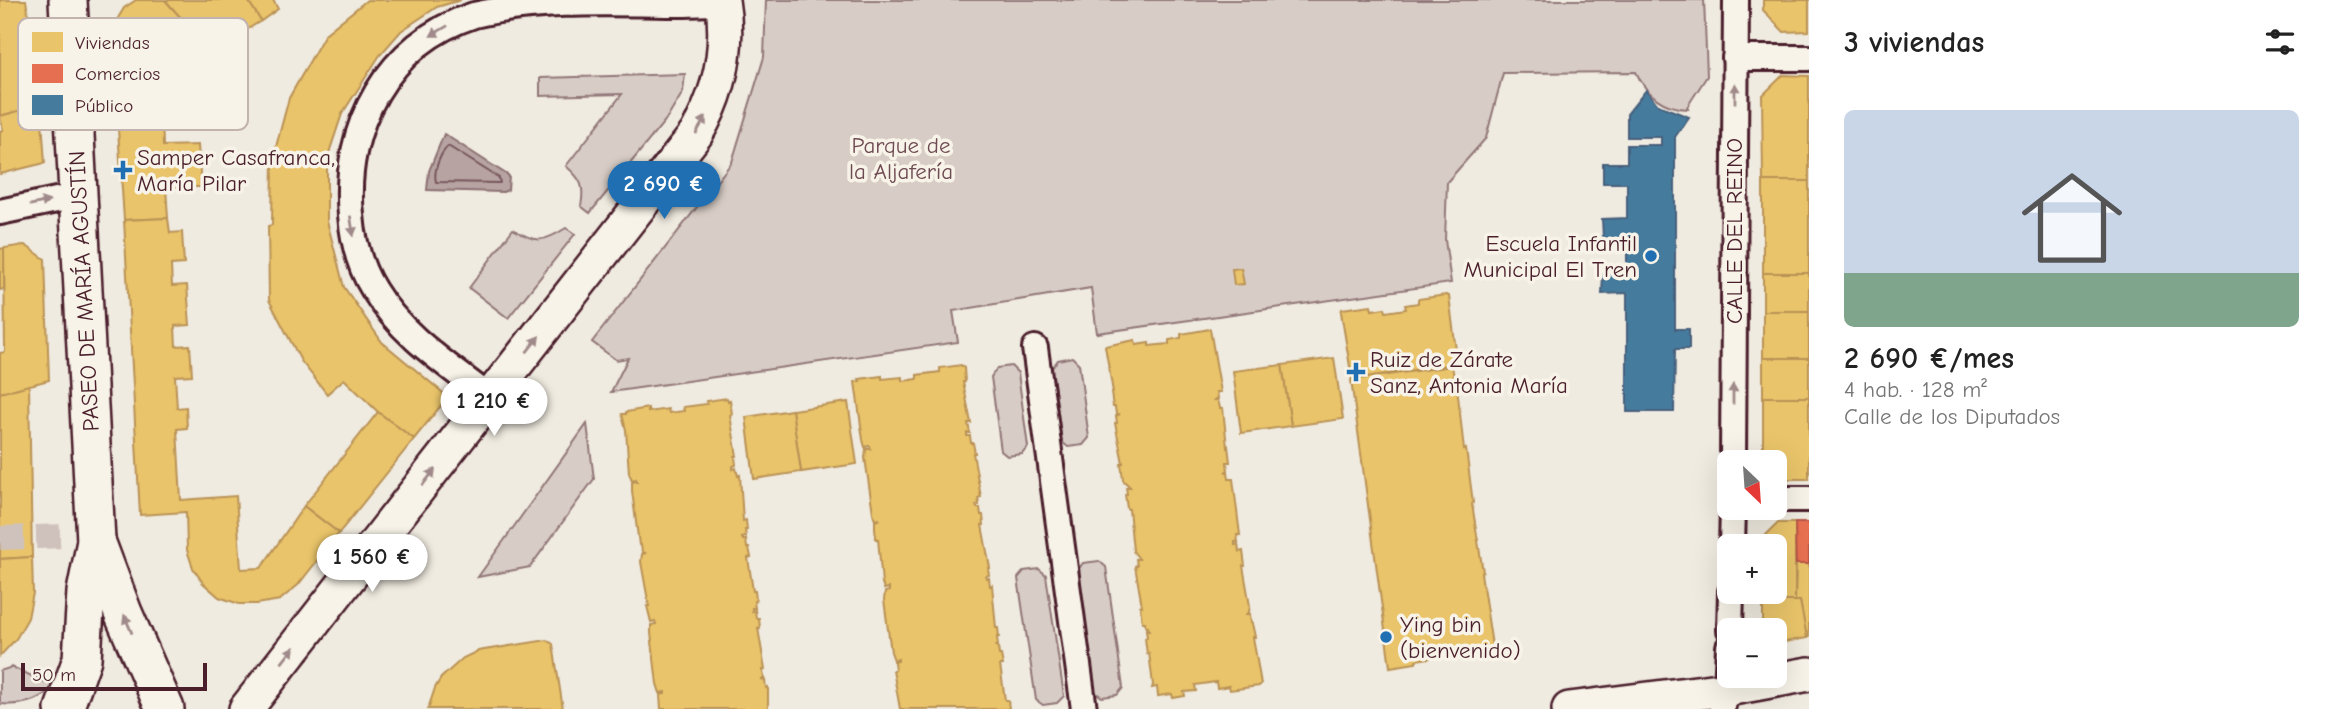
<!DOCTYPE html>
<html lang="es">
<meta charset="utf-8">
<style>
:root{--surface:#fff;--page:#f2f2f2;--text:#222;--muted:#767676;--accent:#1f6fb2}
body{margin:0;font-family:"Comic Neue",sans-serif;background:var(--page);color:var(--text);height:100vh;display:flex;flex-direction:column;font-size:26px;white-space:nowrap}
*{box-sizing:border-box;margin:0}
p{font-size:23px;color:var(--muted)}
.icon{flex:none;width:38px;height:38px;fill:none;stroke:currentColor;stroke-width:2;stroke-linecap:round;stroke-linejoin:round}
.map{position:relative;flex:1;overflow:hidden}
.side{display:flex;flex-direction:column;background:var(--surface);width:525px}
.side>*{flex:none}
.needle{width:46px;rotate:155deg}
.fabs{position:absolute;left:1717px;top:450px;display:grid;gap:14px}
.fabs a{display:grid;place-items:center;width:70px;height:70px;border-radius:10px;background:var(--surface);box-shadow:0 7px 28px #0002;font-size:35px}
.scale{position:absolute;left:21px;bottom:18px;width:186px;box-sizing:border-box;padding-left:7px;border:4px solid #4a1f2b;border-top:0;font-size:19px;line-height:24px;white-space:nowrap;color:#4a1f2b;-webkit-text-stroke:5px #f7f3e8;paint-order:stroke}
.price{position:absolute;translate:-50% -60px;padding:0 16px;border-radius:24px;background:#fff;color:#222;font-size:23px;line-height:46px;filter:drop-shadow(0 2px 4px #0008)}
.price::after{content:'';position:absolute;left:50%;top:42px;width:21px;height:16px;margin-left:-10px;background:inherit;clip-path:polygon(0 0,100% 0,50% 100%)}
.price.current{background:var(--accent);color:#fff}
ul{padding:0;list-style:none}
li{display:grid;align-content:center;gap:14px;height:371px;padding:0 35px}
li span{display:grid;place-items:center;height:217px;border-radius:10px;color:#555}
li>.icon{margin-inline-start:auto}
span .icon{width:126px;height:126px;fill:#fffc;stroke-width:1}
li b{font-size:30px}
h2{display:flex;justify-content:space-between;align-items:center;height:84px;padding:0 35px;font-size:30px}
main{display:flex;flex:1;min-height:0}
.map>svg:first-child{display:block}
.green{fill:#d8cdc6;stroke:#917678;stroke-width:2}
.water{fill:#b7a4a2;stroke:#8b6f72;stroke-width:2}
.homes{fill:#e9c46a;stroke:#b99257;stroke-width:2}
.shops{fill:#e76f51;stroke:#b85746;stroke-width:2}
.public{fill:#457b9d;stroke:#465f7b;stroke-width:2}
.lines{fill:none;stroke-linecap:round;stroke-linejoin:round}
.shore{stroke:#76545b;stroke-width:2}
.street-tunnel{stroke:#cfc2bc;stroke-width:24;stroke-dasharray:24 12;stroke-linecap:butt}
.street-casing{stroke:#4a1f2b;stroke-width:30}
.secondary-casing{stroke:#4a1f2b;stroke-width:38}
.primary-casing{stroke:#4a1f2b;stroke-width:42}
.street{stroke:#f7f3e8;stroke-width:24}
.secondary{stroke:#f7f3e8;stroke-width:33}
.primary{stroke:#f7f3e8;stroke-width:37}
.oneway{fill:#a0898a}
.poi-dot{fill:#1f6fb2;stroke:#f7f3e8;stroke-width:2.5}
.labels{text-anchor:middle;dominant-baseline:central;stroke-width:7;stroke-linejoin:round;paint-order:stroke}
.park-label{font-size:23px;fill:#6e4a52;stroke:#f7f3e8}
.poi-label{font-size:23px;fill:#4a1f2b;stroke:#f7f3e8;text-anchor:start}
.street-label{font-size:23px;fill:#4a1f2b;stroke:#f7f3e8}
.key{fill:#f7f3e8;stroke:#c3b3af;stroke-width:2}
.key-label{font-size:19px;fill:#4a1f2b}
</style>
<main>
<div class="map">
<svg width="1809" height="709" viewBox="0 0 1809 709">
<rect width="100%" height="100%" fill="#f0ebe0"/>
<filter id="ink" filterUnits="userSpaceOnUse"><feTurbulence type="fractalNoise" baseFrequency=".0143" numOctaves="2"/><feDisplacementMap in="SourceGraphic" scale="14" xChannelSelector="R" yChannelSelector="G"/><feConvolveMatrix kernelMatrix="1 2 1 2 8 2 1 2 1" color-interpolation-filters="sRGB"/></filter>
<g filter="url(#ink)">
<g class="green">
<path d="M766,0h938l3,76 -20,31 1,2c-25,-1 -42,-15 -52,-37l-133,1 -17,65 -39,44 -2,58 6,43 -354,50 -6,-45 -138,23 5,31 -347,50 17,-34 -12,2 -24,-18 140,-180 32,-105z"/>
<path d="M685,74l-2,18 -15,25 -78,96 -9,-7c4,-20 0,-27 -15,-40l56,-72 -82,2v-18z"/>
<path d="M566,228l9,6 -67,84 -39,-30 44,-59c24,15 31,13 53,-1z"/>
<polygon points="1072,357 1079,364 1089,438 1083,445 1068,447 1062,442 1052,368 1058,360"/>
<polygon points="1011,366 1018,373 1028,447 1022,454 1007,456 1001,451 991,377 997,368"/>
<polygon points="587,424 594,479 530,567 478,577"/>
<polygon points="1099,561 1106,567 1123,688 1117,695 1102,697 1095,692 1078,570 1083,563"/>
<polygon points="1039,569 1046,575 1064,696 1057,703 1043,705 1036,700 1018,578 1024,571"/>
<path d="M12,667l42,19c-14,15 -34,20 -54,18v-33z"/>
</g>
<polygon class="water" points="444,134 509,176 508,190 503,192 427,190 429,171"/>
<g class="homes">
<polygon points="0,0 26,0 41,105 0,116"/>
<polygon points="136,0 165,0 226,68 191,68 194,112 117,114 115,23 124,8"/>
<polygon points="165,0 248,0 261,21 211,51"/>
<polygon points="248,0 273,0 278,9 261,21"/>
<polygon points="367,0 461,0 437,7 401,31 380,55 342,114 327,159 327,221 344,287 382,342 448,397 414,439 378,412 344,379 327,394 301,361 269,300 268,226 272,225 273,158 289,98 325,34"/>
<polygon points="1763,0 1809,0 1809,31 1784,32 1763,10"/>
<polygon points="1783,75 1809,76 1809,181 1763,181 1762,96"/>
<polygon points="41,105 45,163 0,174 0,131 3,130 0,116"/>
<polygon points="162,113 163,146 198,145 201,187 166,187 168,218 124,220 117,114"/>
<rect x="1763" y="181" width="46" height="92"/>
<polygon points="168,218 170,233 182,232 184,264 171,265 172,286 187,285 190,325 175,326 176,346 190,345 192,375 175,376 177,408 186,407 187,428 177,429 181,500 236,496 241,569 261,568 304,506 339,533 298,585 280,600 257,604 239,604 219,597 203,583 193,568 187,550 186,512 140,515 124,220"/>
<polygon points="25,245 45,259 49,380 0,393 0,353 5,352 4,248"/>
<polygon points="4,248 4,289 0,290 0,249"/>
<polygon points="1241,268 1244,284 1234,285 1232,269"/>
<rect x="1763" y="273" width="46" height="38"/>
<polygon points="1446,295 1449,296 1457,358 1454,358 1455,364 1352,379 1341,312 1342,309 1371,305 1372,310 1385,308 1386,312 1406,309 1405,305 1418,303 1418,299"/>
<rect x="1763" y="311" width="46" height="47"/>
<polygon points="1210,329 1221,392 1217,392 1218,398 1215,400 1218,400 1220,408 1223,408 1227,447 1228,446 1230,462 1227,462 1228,470 1225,472 1228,471 1229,479 1233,479 1240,535 1237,535 1238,542 1235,542 1235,545 1238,544 1239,552 1243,551 1245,566 1243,566 1250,606 1249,612 1245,615 1250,614 1251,623 1252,623 1255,637 1253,637 1261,684 1259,686 1230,690 1229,686 1217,688 1216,682 1195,685 1196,691 1184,692 1185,696 1173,698 1172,694 1158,696 1157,687 1152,688 1153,685 1149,653 1147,654 1145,638 1147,637 1146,630 1149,630 1148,627 1146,628 1145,622 1142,622 1140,606 1142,606 1135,566 1137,566 1136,559 1139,559 1133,551 1129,509 1127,509 1125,494 1127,494 1126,487 1130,487 1123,480 1121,463 1123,463 1115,423 1117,423 1116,416 1120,414 1116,414 1115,407 1113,407 1111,393 1113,392 1105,346 1135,340 1136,345 1149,343 1149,346 1169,344 1169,340 1181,338 1181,334"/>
<polygon points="1334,358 1343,419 1291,426 1282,365"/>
<rect x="1763" y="358" width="46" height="39"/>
<polygon points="961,365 964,368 965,382 963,382 971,423 968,423 970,433 967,433 967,436 970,436 971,443 973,443 975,453 973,453 981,497 978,498 979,505 976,505 977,508 980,508 981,515 983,515 984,525 982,525 990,568 988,568 989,575 986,576 986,578 989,578 990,586 992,585 996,628 998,628 999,637 997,637 998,646 995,646 998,647 999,655 1001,655 1003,665 1000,665 1005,700 1008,700 1009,709 900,709 893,670 895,670 894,662 898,661 898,659 894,660 891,652 884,600 885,592 889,591 889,588 884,589 882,583 878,539 876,539 875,529 875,521 880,519 875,520 873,513 865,458 866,449 871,449 870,446 865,447 863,440 855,382 860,381 859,379 882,376 882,379 902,377 902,381 917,379 917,375 940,372 940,368"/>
<polygon points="1282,365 1291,426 1241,433 1233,371"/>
<polygon points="1452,366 1454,377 1456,377 1464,450 1466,449 1473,503 1472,504 1483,572 1481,573 1493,652 1484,654 1483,651 1479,652 1480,654 1461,657 1460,654 1450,656 1450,651 1430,654 1430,658 1416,660 1416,663 1390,667 1351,380"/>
<polygon points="29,385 32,557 0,559 0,393"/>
<polygon points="1763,397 1809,397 1809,479 1777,479 1774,476 1774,462 1763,462"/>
<polygon points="727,398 728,401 730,400 732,414 730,415 737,456 735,456 736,465 733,466 733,469 736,468 738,476 740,475 743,521 746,520 747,530 745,530 746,537 742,538 743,540 746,540 747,548 749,548 751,557 748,558 753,591 755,591 756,600 754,601 755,608 752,608 752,611 755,610 756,618 759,618 760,628 758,628 765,670 763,670 764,679 761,679 765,680 766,688 768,687 768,709 661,709 660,695 665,694 665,692 660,693 657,684 651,633 651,625 656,624 655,621 651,622 647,606 649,606 641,562 642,554 646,553 642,552 641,545 639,545 632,491 632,482 637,481 636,479 632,480 629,473 626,430 622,414 626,414 626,412 648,408 648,412 668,409 669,413 684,411 683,407 707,404 706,401"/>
<polygon points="848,402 857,464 801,472 792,410"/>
<polygon points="792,410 801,472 754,479 746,417"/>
<polygon points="378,412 414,439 339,533 304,506"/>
<polygon points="1778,523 1795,523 1795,601 1763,601 1763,592 1774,592 1774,546 1763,546 1763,538"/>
<polygon points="32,557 33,593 28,618 16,639 0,656 0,559"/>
<polygon points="1796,564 1809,564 1809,637 1807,638 1800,601 1795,601"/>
<polygon points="1763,601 1800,601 1807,638 1774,644 1774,630 1763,630"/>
<polygon points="547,640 553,644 563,709 428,709 435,688 441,678 463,658 478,651"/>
</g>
<polygon class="shops" points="1795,523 1809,523 1809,564 1796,564"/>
<polygon class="public" points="1646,90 1658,105 1689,117 1675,137 1675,329 1689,329 1689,349 1675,349 1674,412 1627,412 1627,293 1602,294 1603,274 1627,274 1627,238 1603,238 1602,219 1627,218 1627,183 1603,183 1603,163 1627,163 1627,145 1661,145 1661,137 1627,137 1627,114"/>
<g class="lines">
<path class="shore" d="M448,146l51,32 1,5 -64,-1c-3,-11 4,-28 12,-36z"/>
<polyline class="street-tunnel" points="0,538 67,536"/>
<g class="street-casing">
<g id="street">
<polyline points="1735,58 1809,58"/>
<polyline points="0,212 80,195"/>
<polyline points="1035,348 1084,709"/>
<path d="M490,398c-42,-33 -88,-62 -116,-108 -14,-22 -21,-49 -23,-75 -9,-88 37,-172 123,-200 65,-15 134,-12 201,-11 16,0 32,-1 48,-1"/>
<polyline points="1733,462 1736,0"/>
<polyline points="1774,499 1809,499"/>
<polyline points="1732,546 1733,508"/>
<polyline points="1730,630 1731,592"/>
<polyline points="1722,709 1727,689 1729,647"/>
</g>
</g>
<g class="secondary-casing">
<g id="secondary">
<path d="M246,709l450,-575c24,-41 34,-86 26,-134"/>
<polyline points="1569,709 1727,689 1809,674"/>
</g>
</g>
<g class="primary-casing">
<g id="primary">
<polyline points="96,541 123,613 165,709"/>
<polyline points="64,709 82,659 86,592 96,541 68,0"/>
</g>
</g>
<use href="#street" class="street"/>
<use href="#secondary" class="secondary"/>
<use href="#primary" class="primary"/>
</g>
<defs><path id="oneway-solid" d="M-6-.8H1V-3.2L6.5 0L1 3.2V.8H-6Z" transform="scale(1.75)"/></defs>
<g class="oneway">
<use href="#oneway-solid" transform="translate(439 31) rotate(149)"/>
<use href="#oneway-solid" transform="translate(1735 93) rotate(-90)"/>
<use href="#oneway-solid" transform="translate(701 125) rotate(-60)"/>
<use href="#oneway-solid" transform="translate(40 203) rotate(-12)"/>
<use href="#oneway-solid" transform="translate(352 226) rotate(81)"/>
<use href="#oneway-solid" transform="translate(533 344) rotate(-52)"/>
<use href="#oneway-solid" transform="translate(1733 394) rotate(-90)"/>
<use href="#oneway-solid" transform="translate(429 477) rotate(-52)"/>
<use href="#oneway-solid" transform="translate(128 624) rotate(-113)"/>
<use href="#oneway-solid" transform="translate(288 655) rotate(-52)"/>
</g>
</g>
<g class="poi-dot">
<path d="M119.5 159.5h7v7h7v7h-7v7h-7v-7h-7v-7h7z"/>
<circle cx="1651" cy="256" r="7"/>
<path d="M1352.5 361.5h7v7h7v7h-7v7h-7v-7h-7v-7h7z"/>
<circle cx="1386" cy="637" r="7"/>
</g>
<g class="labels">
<g class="park-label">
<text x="901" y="145">Parque de<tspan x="901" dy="26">la Aljafería</tspan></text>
</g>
<g class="poi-label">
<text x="137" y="157">Samper Casafranca,<tspan x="137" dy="26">María Pilar</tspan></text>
<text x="1637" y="243" text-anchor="end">Escuela Infantil<tspan x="1637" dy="26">Municipal El Tren</tspan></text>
<text x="1370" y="359">Ruiz de Zárate<tspan x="1370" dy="26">Sanz, Antonia María</tspan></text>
<text x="1400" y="624">Ying bin<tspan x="1400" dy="26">(bienvenido)</tspan></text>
</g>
<g class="street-label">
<text transform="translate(1734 231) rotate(-90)">CALLE DEL REINO</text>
<text transform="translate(84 291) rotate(-93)">PASEO DE MARÍA AGUSTÍN</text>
</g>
</g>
<rect x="18" y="18" width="230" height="112" rx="10" class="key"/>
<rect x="32" y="32" width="31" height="20" fill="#e9c46a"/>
<rect x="32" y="64" width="31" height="19" fill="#e76f51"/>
<rect x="32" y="95" width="31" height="20" fill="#457b9d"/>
<g class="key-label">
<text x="75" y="49">Viviendas</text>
<text x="75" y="80">Comercios</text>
<text x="75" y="112">Público</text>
</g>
</svg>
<div class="fabs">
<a><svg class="needle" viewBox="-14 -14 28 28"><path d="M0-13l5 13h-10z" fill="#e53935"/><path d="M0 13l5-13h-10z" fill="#767676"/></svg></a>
<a>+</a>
<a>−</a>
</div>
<div class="scale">50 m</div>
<b class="price current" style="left:664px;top:221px">2 690 €</b>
<b class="price" style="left:494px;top:438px">1 210 €</b>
<b class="price" style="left:372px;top:594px">1 560 €</b>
</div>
<section class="side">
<h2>3 viviendas<svg class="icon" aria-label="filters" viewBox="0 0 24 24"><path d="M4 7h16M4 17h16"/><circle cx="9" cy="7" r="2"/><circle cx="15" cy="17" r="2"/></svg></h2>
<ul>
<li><span style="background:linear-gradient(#c9d6e8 75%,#7fa58c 0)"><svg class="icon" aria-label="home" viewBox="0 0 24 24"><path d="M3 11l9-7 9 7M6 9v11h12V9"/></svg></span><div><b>2 690 €/mes</b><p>4 hab. · 128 m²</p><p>Calle de los Diputados</p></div></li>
</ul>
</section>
</main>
